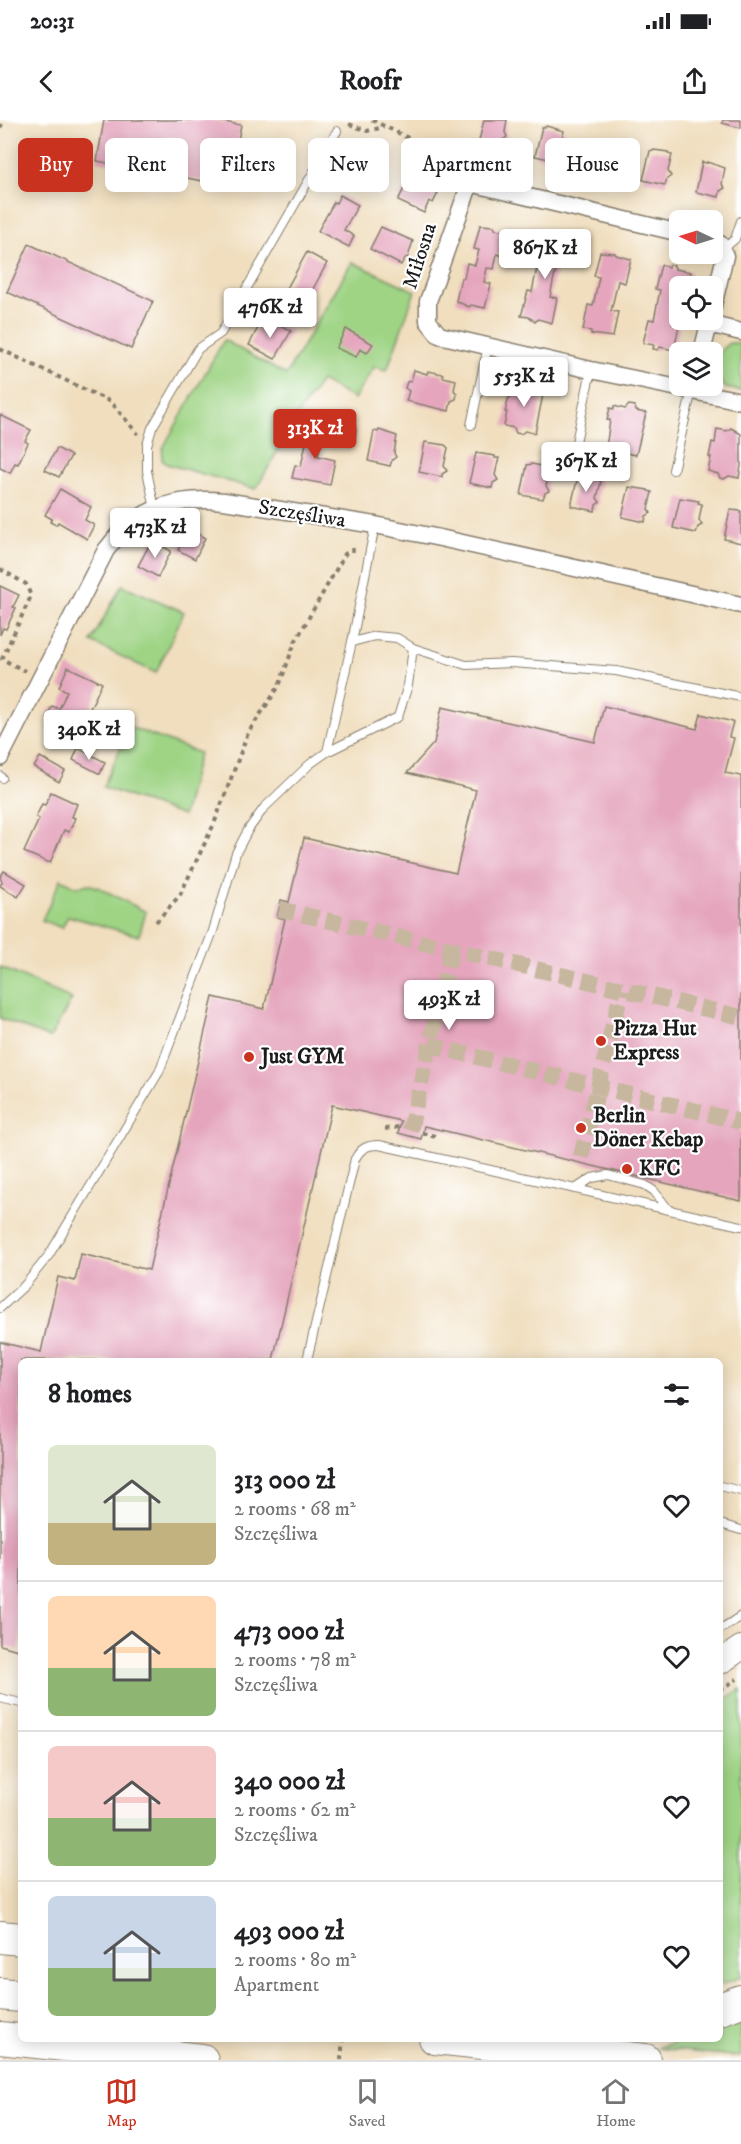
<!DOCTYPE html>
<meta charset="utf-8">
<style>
:root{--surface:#fff;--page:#f2f2f2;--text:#202124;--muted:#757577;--line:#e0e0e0;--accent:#c8321e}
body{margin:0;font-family:"IM FELL DW Pica",serif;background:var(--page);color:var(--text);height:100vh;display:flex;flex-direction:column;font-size:22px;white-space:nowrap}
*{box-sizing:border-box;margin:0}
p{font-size:20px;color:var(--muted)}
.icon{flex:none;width:33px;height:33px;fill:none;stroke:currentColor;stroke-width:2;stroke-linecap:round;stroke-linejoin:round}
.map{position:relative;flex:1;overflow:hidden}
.side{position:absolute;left:18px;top:1238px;width:705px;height:684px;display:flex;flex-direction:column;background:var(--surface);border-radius:9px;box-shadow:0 3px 15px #0003}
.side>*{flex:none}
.guide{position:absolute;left:18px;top:18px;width:705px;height:54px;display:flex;gap:12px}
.needle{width:39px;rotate:274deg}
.tools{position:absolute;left:669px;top:90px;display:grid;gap:12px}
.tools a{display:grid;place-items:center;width:54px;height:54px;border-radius:9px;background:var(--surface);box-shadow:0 3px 15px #0003;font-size:30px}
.price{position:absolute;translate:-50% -51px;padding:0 14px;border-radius:6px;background:#fff;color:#222;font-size:20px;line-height:39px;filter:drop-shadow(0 2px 3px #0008)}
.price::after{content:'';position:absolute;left:50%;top:36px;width:18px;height:14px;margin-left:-9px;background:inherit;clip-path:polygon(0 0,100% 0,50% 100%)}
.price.selected{background:var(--accent);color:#fff}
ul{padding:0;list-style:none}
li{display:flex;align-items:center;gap:18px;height:150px;padding:0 30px}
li+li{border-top:2px solid var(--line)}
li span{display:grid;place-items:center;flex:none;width:168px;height:120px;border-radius:9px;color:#555}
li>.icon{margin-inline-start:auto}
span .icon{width:72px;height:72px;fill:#fffc;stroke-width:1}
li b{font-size:26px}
h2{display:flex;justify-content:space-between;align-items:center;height:72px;padding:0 30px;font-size:26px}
.pill{padding:0 21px;border-radius:9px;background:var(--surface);box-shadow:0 3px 15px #0003;font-size:21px;line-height:54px}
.pill.selected{background:var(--accent);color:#fff}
.status{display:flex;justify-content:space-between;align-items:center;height:42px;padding:0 30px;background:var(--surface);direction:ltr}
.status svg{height:16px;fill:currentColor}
header{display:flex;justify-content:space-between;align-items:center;height:78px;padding:0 30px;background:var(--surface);font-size:27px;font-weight:800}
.tab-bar{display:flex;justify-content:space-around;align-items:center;height:84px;border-top:2px solid var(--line);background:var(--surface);font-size:16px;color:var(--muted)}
.tab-bar a{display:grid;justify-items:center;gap:3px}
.tab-bar .selected{color:var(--accent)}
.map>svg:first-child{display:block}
.green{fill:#9fd485;stroke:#5e7850;stroke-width:1.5}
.building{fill:#e5a6bd}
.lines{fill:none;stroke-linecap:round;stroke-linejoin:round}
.street-tunnel{stroke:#c6b79e;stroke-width:16;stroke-dasharray:16 8;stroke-linecap:butt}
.lane-casing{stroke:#867d6d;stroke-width:10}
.street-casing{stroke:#867d6d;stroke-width:19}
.secondary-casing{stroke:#867d6d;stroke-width:26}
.highway-casing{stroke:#867d6d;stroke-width:34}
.path{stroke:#867d6d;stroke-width:4;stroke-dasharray:4.5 4.5;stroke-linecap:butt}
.lane{stroke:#fff;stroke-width:8}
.street{stroke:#fff;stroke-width:16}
.secondary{stroke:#fff;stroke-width:24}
.highway{stroke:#fff;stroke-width:32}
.poi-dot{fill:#c8321e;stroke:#fff;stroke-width:2}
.labels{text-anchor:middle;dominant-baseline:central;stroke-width:4.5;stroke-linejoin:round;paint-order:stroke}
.street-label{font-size:21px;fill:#1c1c1c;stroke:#fff}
.poi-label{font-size:21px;font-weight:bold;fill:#1c1c1c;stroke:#fff;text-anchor:start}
</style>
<div class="status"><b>20:31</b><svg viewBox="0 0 49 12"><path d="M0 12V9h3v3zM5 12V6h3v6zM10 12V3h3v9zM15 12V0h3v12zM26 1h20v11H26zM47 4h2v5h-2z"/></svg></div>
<header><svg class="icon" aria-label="back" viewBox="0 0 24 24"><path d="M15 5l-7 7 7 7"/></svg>Roofr<svg class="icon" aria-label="share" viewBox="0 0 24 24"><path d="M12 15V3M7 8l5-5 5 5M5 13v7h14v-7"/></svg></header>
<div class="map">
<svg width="741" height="1940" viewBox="0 0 741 1940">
<rect width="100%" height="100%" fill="#fff"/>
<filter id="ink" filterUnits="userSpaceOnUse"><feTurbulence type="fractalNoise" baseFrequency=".0167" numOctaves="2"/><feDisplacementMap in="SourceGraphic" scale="12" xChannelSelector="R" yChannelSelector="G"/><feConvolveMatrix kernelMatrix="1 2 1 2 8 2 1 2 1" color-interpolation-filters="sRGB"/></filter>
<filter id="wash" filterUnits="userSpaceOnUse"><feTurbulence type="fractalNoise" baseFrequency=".008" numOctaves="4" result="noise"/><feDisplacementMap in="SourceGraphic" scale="24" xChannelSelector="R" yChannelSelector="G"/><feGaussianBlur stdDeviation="1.35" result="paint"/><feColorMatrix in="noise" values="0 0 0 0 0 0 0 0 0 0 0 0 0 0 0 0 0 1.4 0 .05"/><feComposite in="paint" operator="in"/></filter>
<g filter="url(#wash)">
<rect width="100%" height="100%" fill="#f0debe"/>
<g class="green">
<polygon points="352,142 415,171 387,250 374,247 354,279 321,261 302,288 256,369 167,344 162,340 163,328 224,220 286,255"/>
<path d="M729,223h12v48l-15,-3 -13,-14c1,-15 4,-22 16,-31z"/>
<polygon points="122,465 184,492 156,553 91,522"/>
<polygon points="130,607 199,633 183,696 103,667"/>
<polygon points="61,759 77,767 88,764 100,768 146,792 139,816 68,796 62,808 42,800"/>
<polygon points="0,847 72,879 50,918 0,898"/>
<polygon points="741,1569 741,1857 720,1865 720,1583"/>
<polygon points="741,1901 741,1937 657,1928 685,1919 720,1918 720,1908"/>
</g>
<g id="blocks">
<g class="building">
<polygon points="104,0 212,0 241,5 229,66 97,41"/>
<polygon points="484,0 507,0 505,12 507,17 503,20 502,26 479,21"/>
<polygon points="723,0 741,0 741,8 722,3"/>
<polygon points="546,6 564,11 560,27 564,32 559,35 558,41 535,36 542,7 545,7"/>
<polygon points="596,18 614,21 614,23 618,23 614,39 617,44 612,47 611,53 589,48"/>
<polygon points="361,27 384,38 369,67 346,55"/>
<polygon points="654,30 668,32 668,34 672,35 668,51 671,56 667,59 665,65 643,60 650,31 653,31"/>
<polygon points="702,42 707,43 707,42 725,48 722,64 725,68 720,71 719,77 696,72"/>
<polygon points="414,47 439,59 434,70 438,73 433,83 429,81 424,93 398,81"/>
<polygon points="340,75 358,85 344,110 354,116 349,127 318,111 334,82 336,83"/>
<polygon points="480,105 494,106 495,109 510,112 504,136 497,134 494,149 487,148 484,162 491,164 485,188 471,185 469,187 456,181 461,158 464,158 467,143 475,145 479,130 474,129"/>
<polygon points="381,107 413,121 408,137 405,138 401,145 370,129"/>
<polygon points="539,118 547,120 549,118 570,125 564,149 557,147 553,162 550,177 557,178 552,203 538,199 535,202 529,197 521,196 528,171 532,172 538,143 534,142"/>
<polygon points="29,124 153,181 131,229 7,172"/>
<polygon points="307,132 327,143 307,180 286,170"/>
<polygon points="600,132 615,133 616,135 631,139 625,163 618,161 611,191 618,192 613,217 591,214 591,211 583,210 588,185 593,186 599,157 594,156"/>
<polygon points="661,145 668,147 670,145 674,145 675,149 691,152 688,166 680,166 680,175 672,204 679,206 674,230 660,227 658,230 653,229 654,225 643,223 649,199 654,200 660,170 655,169"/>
<polygon points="271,200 291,211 275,239 249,225 259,206 265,208"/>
<polygon points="346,209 373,224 367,233 360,229 356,237 336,228"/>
<polygon points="414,250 427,254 428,251 443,254 443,257 456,260 454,270 457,274 456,279 451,281 449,291 406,281 409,271 405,268 407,262 411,261"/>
<polygon points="528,263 532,264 534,269 544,270 535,313 525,311 521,314 516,313 514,308 504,306 507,292 505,292 509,277 511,277 513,264 524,266"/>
<polygon points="629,285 635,286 636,291 646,293 636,335 626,333 623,336 618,336 616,331 606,328 610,300 607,300 610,288 614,289 614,286 625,289"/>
<polygon points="0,295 31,310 25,321 28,323 18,344 15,343 10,353 0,348"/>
<polygon points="322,300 326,300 318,336 335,340 330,365 292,358 295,345 301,346 310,305 321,307"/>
<polygon points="347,307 356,310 352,326 342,324"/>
<polygon points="731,308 741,314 741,346 739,358 729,356 724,359 720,358 718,354 708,351 711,337 709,337 712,322 715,323 717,309 727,311"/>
<polygon points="379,310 397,316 394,333 396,337 392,340 390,346 368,341 374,311 378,312"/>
<polygon points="425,322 445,325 448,328 444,346 447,351 442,354 442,357 419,352"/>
<polygon points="57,328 71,336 59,357 45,350"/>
<polygon points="476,333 495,336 495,338 499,338 495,355 498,360 493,363 492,368 469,363"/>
<polygon points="532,344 546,347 546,349 550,350 546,366 549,371 545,373 543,379 521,375 527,345"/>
<polygon points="578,356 597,359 597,360 601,361 597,378 600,382 596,385 595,391 571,386"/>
<polygon points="629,367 648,370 648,371 652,372 648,389 651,393 646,396 645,402 622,397"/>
<polygon points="60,369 91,387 85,400 94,405 87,419 58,402 56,405 50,402 52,399 45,395"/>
<polygon points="680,378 699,381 698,383 702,384 699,400 702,405 698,407 696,413 673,408"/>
<polygon points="730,390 741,391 741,423 724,419"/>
<polygon points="189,409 205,418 195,439 178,430"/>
<polygon points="152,420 171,431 158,457 138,446"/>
<polygon points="0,466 19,475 13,487 16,488 6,509 3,508 0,515"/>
<polygon points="68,547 102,563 88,593 98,598 87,621 77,616 74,622 48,610 54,600 47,597 52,586 59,589 67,571 59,567"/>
<polygon points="604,586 697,609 701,594 733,602 729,617 734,618 725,653 741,656 741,1081 424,1006 421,1019 398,1013 401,1001 332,985 273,1240 21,1240 21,1518 18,1530 0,1525 0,1222 41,1232 58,1157 75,1161 81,1134 149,1150 213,877 264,889 285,799 277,797 281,780 289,782 304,718 456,753 476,670 407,653 434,623 442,587 595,622"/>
<polygon points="78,628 105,642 100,654 73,640"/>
<polygon points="40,637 65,651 59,662 34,647"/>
<polygon points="51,672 77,684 72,697 75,698 69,712 64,710 50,743 24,732 39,699 36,697 42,684 45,685"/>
<polygon points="4,751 26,764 18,777 0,766 2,762 0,757"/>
</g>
</g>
</g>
<g filter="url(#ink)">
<use href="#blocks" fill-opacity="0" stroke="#867d6d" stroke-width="1.5"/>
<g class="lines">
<g class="street-tunnel">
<polyline points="279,789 741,897"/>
<polyline points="429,925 741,1002"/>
<polyline points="410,1010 452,829"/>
<polyline points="581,1037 622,869"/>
</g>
<g class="lane-casing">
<g id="lane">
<polyline points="723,129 735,119 741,101"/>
<polyline points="471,305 488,226"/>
<polyline points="575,327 591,250"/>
<polyline points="673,350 692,270"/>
<polyline points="155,389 147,351 147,325 152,308 198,229 221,213 337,11"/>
<polyline points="352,522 375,516 397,518 413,528 466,545 512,543 616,551 741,577"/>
<polyline points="327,632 398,597 408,565 413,528"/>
<polyline points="0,656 2,658"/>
<polyline points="575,1069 592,1058 608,1055 645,1065 654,1071 668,1089"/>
<polyline points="0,1188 25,1165 49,1135 159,952 213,811 236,733 248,710 264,688 310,644 327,632 352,522 375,405"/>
<path d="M307,1240l48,-201c6,-11 12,-14 24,-14l362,81"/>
<polyline points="720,1366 741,1371"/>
<polyline points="720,1404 741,1410"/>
<polyline points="720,1508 724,1507 741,1496"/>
<polyline points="0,1578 21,1583"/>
</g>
</g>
<g class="street-casing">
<g id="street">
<polyline points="680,113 470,63 431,173 428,181 428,201 439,215 591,250 741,281"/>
<polyline points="712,121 720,124 725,136 712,190"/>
<polyline points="709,204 741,212"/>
<polyline points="702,232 710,200"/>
<path d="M0,638l106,-208c6,-7 11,-15 18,-21 28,-25 64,-32 100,-28l151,24 65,13 301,67"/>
</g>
</g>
<g class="secondary-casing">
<polyline id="secondary" points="720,1542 741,1528"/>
</g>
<g class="highway-casing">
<g id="highway">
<polyline points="0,1817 21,1819"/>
<polyline points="0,1874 21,1876"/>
<polyline points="720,1889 741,1881"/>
<polyline points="0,1918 202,1940"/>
<polyline points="435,1918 645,1940"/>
</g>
</g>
<g class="path">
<polyline points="372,0 459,43 462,49"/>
<polyline points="349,4 367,11 384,7"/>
<polyline points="0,8 4,0"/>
<polyline points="0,229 111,282 138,314"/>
<polyline points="0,449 26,464 31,476 2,539 25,551"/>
<polyline points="156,802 180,775 214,704 248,613 279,566 295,522 345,434 350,430 355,430"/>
<polyline points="385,1009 399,1007"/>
<polyline points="422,1013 435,1016"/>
<polyline points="720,1570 737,1559"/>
<polyline points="341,1940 343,1918"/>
</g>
<use href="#lane" class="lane"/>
<use href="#street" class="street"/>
<use href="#secondary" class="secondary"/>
<use href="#highway" class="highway"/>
</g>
</g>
<g class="poi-dot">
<circle cx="601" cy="921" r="6"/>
<circle cx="249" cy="937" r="6"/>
<circle cx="581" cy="1008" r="6"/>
<circle cx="627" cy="1049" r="6"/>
</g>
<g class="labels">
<g class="street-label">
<text transform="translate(420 136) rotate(-72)">Miłosna</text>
<text transform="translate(302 394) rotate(9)">Szczęśliwa</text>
</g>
<g class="poi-label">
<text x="613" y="909">Pizza Hut<tspan x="613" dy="24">Express</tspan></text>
<text x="261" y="937">Just GYM</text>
<text x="593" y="996">Berlin<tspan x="593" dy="24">Döner Kebap</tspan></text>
<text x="639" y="1049">KFC</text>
</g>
</g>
</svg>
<div class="tools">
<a><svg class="needle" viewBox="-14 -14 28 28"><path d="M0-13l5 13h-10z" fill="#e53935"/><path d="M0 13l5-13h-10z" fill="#757577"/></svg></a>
<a><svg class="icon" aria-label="locate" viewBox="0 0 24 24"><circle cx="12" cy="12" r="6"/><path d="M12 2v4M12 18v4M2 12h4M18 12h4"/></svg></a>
<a><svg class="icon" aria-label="layers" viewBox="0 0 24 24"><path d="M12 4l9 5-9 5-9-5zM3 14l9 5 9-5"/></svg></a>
</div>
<b class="price" style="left:545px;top:160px">867K zł</b>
<b class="price" style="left:270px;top:219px">476K zł</b>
<b class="price" style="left:524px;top:288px">553K zł</b>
<b class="price selected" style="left:315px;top:340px">313K zł</b>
<b class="price" style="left:586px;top:373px">367K zł</b>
<b class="price" style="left:155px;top:439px">473K zł</b>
<b class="price" style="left:89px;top:641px">340K zł</b>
<b class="price" style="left:449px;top:911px">493K zł</b>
<div class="guide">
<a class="pill selected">Buy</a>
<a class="pill">Rent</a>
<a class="pill">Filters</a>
<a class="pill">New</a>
<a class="pill">Apartment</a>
<a class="pill">House</a>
</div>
<section class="side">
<h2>8 homes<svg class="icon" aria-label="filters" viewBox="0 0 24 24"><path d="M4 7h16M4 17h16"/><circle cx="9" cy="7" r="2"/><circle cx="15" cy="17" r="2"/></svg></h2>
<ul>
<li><span style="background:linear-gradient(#dfe7d0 65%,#c2b280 0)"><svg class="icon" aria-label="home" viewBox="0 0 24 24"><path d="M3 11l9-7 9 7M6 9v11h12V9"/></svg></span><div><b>313 000 zł</b><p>2 rooms · 68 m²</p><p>Szczęśliwa</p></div><svg class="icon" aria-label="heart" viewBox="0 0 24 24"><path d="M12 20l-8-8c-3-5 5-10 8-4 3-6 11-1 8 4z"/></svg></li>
<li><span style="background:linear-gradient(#ffd9b3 60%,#8fb573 0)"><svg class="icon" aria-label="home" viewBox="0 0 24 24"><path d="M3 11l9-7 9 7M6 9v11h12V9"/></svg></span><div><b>473 000 zł</b><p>2 rooms · 78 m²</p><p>Szczęśliwa</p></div><svg class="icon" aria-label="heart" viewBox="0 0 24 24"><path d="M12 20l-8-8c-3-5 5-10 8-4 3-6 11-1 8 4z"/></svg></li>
<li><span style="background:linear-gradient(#f6c9c9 60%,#8fb573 0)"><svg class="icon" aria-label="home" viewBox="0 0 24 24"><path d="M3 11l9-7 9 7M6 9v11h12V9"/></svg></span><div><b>340 000 zł</b><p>2 rooms · 62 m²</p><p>Szczęśliwa</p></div><svg class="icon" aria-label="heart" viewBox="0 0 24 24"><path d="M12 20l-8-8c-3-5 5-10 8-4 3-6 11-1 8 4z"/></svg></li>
<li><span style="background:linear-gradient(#c9d6e8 60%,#8fb573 0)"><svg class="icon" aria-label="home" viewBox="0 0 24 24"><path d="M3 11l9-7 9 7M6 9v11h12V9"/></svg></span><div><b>493 000 zł</b><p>2 rooms · 80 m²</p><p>Apartment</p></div><svg class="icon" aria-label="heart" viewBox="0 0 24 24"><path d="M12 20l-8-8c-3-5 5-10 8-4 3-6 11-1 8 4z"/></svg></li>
</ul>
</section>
</div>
<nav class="tab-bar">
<a class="selected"><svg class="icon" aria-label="map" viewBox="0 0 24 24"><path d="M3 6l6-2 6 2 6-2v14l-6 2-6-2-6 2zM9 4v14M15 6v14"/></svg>Map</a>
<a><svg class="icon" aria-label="saved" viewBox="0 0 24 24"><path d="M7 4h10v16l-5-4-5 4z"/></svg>Saved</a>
<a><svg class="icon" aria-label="home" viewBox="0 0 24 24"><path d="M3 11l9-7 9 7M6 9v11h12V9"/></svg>Home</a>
</nav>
